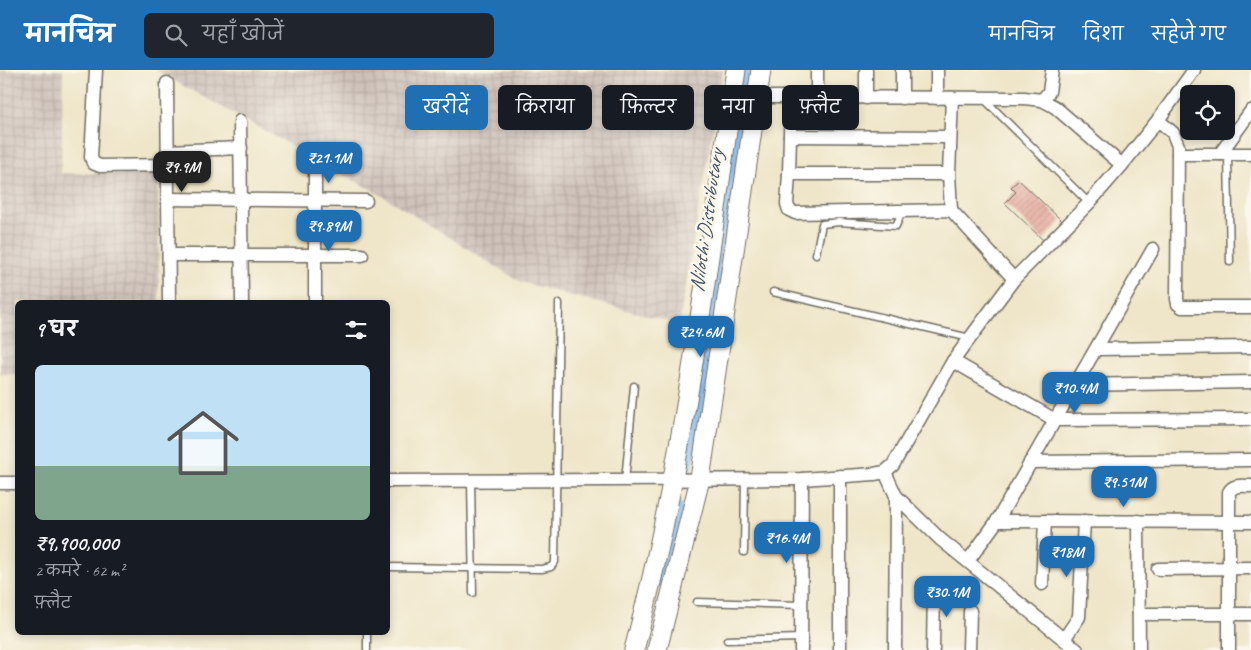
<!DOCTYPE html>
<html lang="hi">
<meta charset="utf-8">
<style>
:root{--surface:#171b24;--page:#20242c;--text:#f1f3f6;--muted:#9ea1a6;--accent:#1f6fb2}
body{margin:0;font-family:Caveat,"Playpen Sans Deva",sans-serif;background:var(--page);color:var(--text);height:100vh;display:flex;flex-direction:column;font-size:19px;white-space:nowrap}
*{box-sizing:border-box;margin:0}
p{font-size:16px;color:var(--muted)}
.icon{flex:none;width:28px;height:28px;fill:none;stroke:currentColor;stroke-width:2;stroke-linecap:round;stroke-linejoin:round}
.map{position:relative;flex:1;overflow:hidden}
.side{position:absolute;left:15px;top:230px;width:375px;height:335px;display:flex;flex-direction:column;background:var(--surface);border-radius:8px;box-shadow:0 2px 8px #0003}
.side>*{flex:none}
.hud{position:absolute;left:405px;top:15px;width:475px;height:45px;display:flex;gap:10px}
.controls{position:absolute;left:1180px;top:15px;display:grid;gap:10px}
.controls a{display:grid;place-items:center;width:55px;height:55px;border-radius:8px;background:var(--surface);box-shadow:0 2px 8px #0003;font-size:25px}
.price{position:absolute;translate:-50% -42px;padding:0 11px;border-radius:10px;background:var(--accent);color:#fff;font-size:16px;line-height:32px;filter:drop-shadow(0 1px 2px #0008)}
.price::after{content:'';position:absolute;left:50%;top:30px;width:15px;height:11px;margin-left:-8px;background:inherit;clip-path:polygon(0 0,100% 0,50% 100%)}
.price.active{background:#222;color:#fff}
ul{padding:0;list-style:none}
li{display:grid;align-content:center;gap:10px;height:265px;padding:0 20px}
li span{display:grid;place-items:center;height:155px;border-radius:8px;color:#555}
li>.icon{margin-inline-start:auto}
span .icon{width:90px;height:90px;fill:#fffc;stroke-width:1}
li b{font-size:21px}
h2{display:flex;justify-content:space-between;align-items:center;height:60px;padding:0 20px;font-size:21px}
.chip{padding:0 18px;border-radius:8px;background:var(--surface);box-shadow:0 2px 8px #0003;font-size:18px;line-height:45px}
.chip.active{background:var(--accent);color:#fff}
header{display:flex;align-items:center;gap:30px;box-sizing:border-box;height:70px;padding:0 25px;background:var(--accent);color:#fff}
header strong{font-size:24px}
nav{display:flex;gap:28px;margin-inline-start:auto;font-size:18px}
.search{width:350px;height:45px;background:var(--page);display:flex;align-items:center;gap:12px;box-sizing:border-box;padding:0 18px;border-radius:8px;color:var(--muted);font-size:19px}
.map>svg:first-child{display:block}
.industrial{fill:url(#industrial-grid)}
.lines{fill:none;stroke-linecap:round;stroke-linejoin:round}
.canal{stroke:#81b8f0;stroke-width:11}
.building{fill:url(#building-hatch)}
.lane-casing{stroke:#706c62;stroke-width:9}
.street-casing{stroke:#706c62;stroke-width:15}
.secondary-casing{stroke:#706c62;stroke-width:21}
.lane{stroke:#fff;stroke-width:6}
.street{stroke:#fff;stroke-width:12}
.secondary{stroke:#fff;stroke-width:19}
.labels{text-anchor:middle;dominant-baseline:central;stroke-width:5;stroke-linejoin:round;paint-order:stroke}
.water-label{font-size:21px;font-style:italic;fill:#455566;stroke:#fbf7ec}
</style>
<header>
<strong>मानचित्र</strong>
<div class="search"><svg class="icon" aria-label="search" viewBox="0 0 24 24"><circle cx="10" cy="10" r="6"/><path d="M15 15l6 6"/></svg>यहाँ खोजें</div>
<nav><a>मानचित्र</a><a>दिशा</a><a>सहेजे गए</a></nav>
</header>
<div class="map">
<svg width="1251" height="580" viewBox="0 0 1251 580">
<defs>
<pattern id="industrial-grid" width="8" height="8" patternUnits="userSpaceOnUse" patternTransform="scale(1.25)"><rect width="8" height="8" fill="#cec1b9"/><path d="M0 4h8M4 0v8" fill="none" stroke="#b1a69f"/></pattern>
<pattern id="building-hatch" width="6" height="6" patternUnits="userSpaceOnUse" patternTransform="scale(1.25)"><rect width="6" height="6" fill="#e5a99b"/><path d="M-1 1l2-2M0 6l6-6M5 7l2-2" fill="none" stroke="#ba8a7f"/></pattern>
</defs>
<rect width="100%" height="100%" fill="#fbf7ec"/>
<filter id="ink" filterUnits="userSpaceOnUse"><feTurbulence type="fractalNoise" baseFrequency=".02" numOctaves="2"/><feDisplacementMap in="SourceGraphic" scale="10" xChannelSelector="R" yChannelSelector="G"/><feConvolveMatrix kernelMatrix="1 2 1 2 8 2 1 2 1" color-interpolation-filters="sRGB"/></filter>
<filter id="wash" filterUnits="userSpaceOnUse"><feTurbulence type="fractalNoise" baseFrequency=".0096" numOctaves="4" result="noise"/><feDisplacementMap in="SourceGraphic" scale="20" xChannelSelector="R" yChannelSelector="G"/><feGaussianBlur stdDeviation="1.12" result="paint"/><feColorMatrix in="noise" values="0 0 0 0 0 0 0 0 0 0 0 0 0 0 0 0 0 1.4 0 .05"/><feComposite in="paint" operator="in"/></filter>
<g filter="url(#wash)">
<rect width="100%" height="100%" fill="#efe6c9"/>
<g class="industrial">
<polygon points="0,0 63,0 61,103 159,104 159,232 18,232 17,304 0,304"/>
<polygon points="155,0 723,0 679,254 521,212 388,129"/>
</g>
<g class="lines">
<g class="canal">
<polyline points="688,395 700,336 746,0"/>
<polyline points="660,512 679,438"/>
</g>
</g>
<g id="blocks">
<polygon class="building" points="1019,110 1062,151 1043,170 1005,133 1016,122 1011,117"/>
</g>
</g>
<g filter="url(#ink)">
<use href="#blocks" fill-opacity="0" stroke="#706c62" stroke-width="1"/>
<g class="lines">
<g class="lane-casing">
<g id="lane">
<polyline points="983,28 1089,133"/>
<polyline points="1228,84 1230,192"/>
<polyline points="816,184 822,154 839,152 896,156 902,141"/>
<polyline points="773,222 970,268"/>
<polyline points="471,411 473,523"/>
<polyline points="625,411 634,316"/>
<polyline points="744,482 745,409"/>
<polyline points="388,497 542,499 551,497 555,492 559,233"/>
<polyline points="697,532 801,535"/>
<polyline points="367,562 367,580"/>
<polyline points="727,570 801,568"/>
</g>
</g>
<g class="street-casing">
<g id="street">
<polyline points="96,0 91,87 93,93 100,96 168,95"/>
<polyline points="817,0 817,27"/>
<polyline points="866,0 866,28"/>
<polyline points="167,13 169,232"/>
<polyline points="772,27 1024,28 1042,30 1055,37 1122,95"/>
<polyline points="791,27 789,104 787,134 789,140 795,143 951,140 1014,209"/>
<polyline points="902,28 902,0"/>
<polyline points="937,28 937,0"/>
<polyline points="1042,30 1049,22 1052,0"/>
<polyline points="1158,50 1173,63 1178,76 1177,229 1178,234 1182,237 1251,237"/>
<polyline points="240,51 242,232"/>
<polyline points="790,66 950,67"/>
<polyline points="168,81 241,78"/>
<polyline points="1178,84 1251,84"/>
<polyline points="1220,84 1251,41"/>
<polyline points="315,98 315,232"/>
<polyline points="789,104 949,104"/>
<polyline points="168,129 366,131"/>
<polyline points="951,140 949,104 952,28"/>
<polyline points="169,185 362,185"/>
<polyline points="1097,279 1251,277"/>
<polyline points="953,291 1055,350 1251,349"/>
<polyline points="1076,315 1251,312"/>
<polyline points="1030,392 1251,390"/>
<polyline points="885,402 896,426 895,580"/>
<polyline points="840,406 840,580"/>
<polyline points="388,411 802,409 874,404 885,402 893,395 953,291 1014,209 1089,133 1122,95 1158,50 1194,0"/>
<polyline points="0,413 18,413"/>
<polyline points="896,426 940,469 1077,580"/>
<polyline points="997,451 1251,452"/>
<polyline points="1138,451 1139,580"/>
<polyline points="968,491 997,451 1153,179"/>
<polyline points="1158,499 1251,498"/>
<polyline points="1042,514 1045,451"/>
<polyline points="1139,544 1251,544"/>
<polyline points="1064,569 1079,547 1084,451"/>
<polyline points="801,580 802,409"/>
<polyline points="933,580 934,516"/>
<polyline points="969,580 970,541"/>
<path d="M1229,580v-158c4,-8 14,-6 22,-6"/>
</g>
</g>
<g class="secondary-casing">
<g id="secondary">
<path d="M634,580c51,-190 73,-386 102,-580"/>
<polyline points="657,580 700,409 761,0"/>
</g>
</g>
<use href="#lane" class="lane"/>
<use href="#street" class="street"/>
<use href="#secondary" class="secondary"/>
</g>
</g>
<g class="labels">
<g class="water-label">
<text transform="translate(706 151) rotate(-82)">Nilothi Distributary</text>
</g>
</g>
</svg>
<div class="controls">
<a><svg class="icon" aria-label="locate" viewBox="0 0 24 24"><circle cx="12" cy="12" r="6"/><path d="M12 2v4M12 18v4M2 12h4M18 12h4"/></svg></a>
</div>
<b class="price" style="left:329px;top:114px">₹21.1M</b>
<b class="price active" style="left:182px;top:123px">₹9.9M</b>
<b class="price" style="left:329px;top:182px">₹9.89M</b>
<b class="price" style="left:701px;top:288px">₹24.6M</b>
<b class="price" style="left:1075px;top:344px">₹10.4M</b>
<b class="price" style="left:1124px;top:438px">₹9.51M</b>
<b class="price" style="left:787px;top:494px">₹16.4M</b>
<b class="price" style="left:1067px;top:508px">₹18M</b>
<b class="price" style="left:947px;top:548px">₹30.1M</b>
<div class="hud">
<a class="chip active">खरीदें</a>
<a class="chip">किराया</a>
<a class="chip">फ़िल्टर</a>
<a class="chip">नया</a>
<a class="chip">फ़्लैट</a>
</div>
<section class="side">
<h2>9 घर<svg class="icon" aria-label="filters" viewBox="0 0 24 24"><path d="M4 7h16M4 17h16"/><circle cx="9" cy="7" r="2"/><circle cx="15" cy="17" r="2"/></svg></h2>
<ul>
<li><span style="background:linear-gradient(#bfe0f5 65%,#7fa58c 0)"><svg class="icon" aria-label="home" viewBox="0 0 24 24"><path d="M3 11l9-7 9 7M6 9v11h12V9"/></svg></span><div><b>₹9,900,000</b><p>2 कमरे · 62 m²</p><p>फ़्लैट</p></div></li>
</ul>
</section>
</div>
